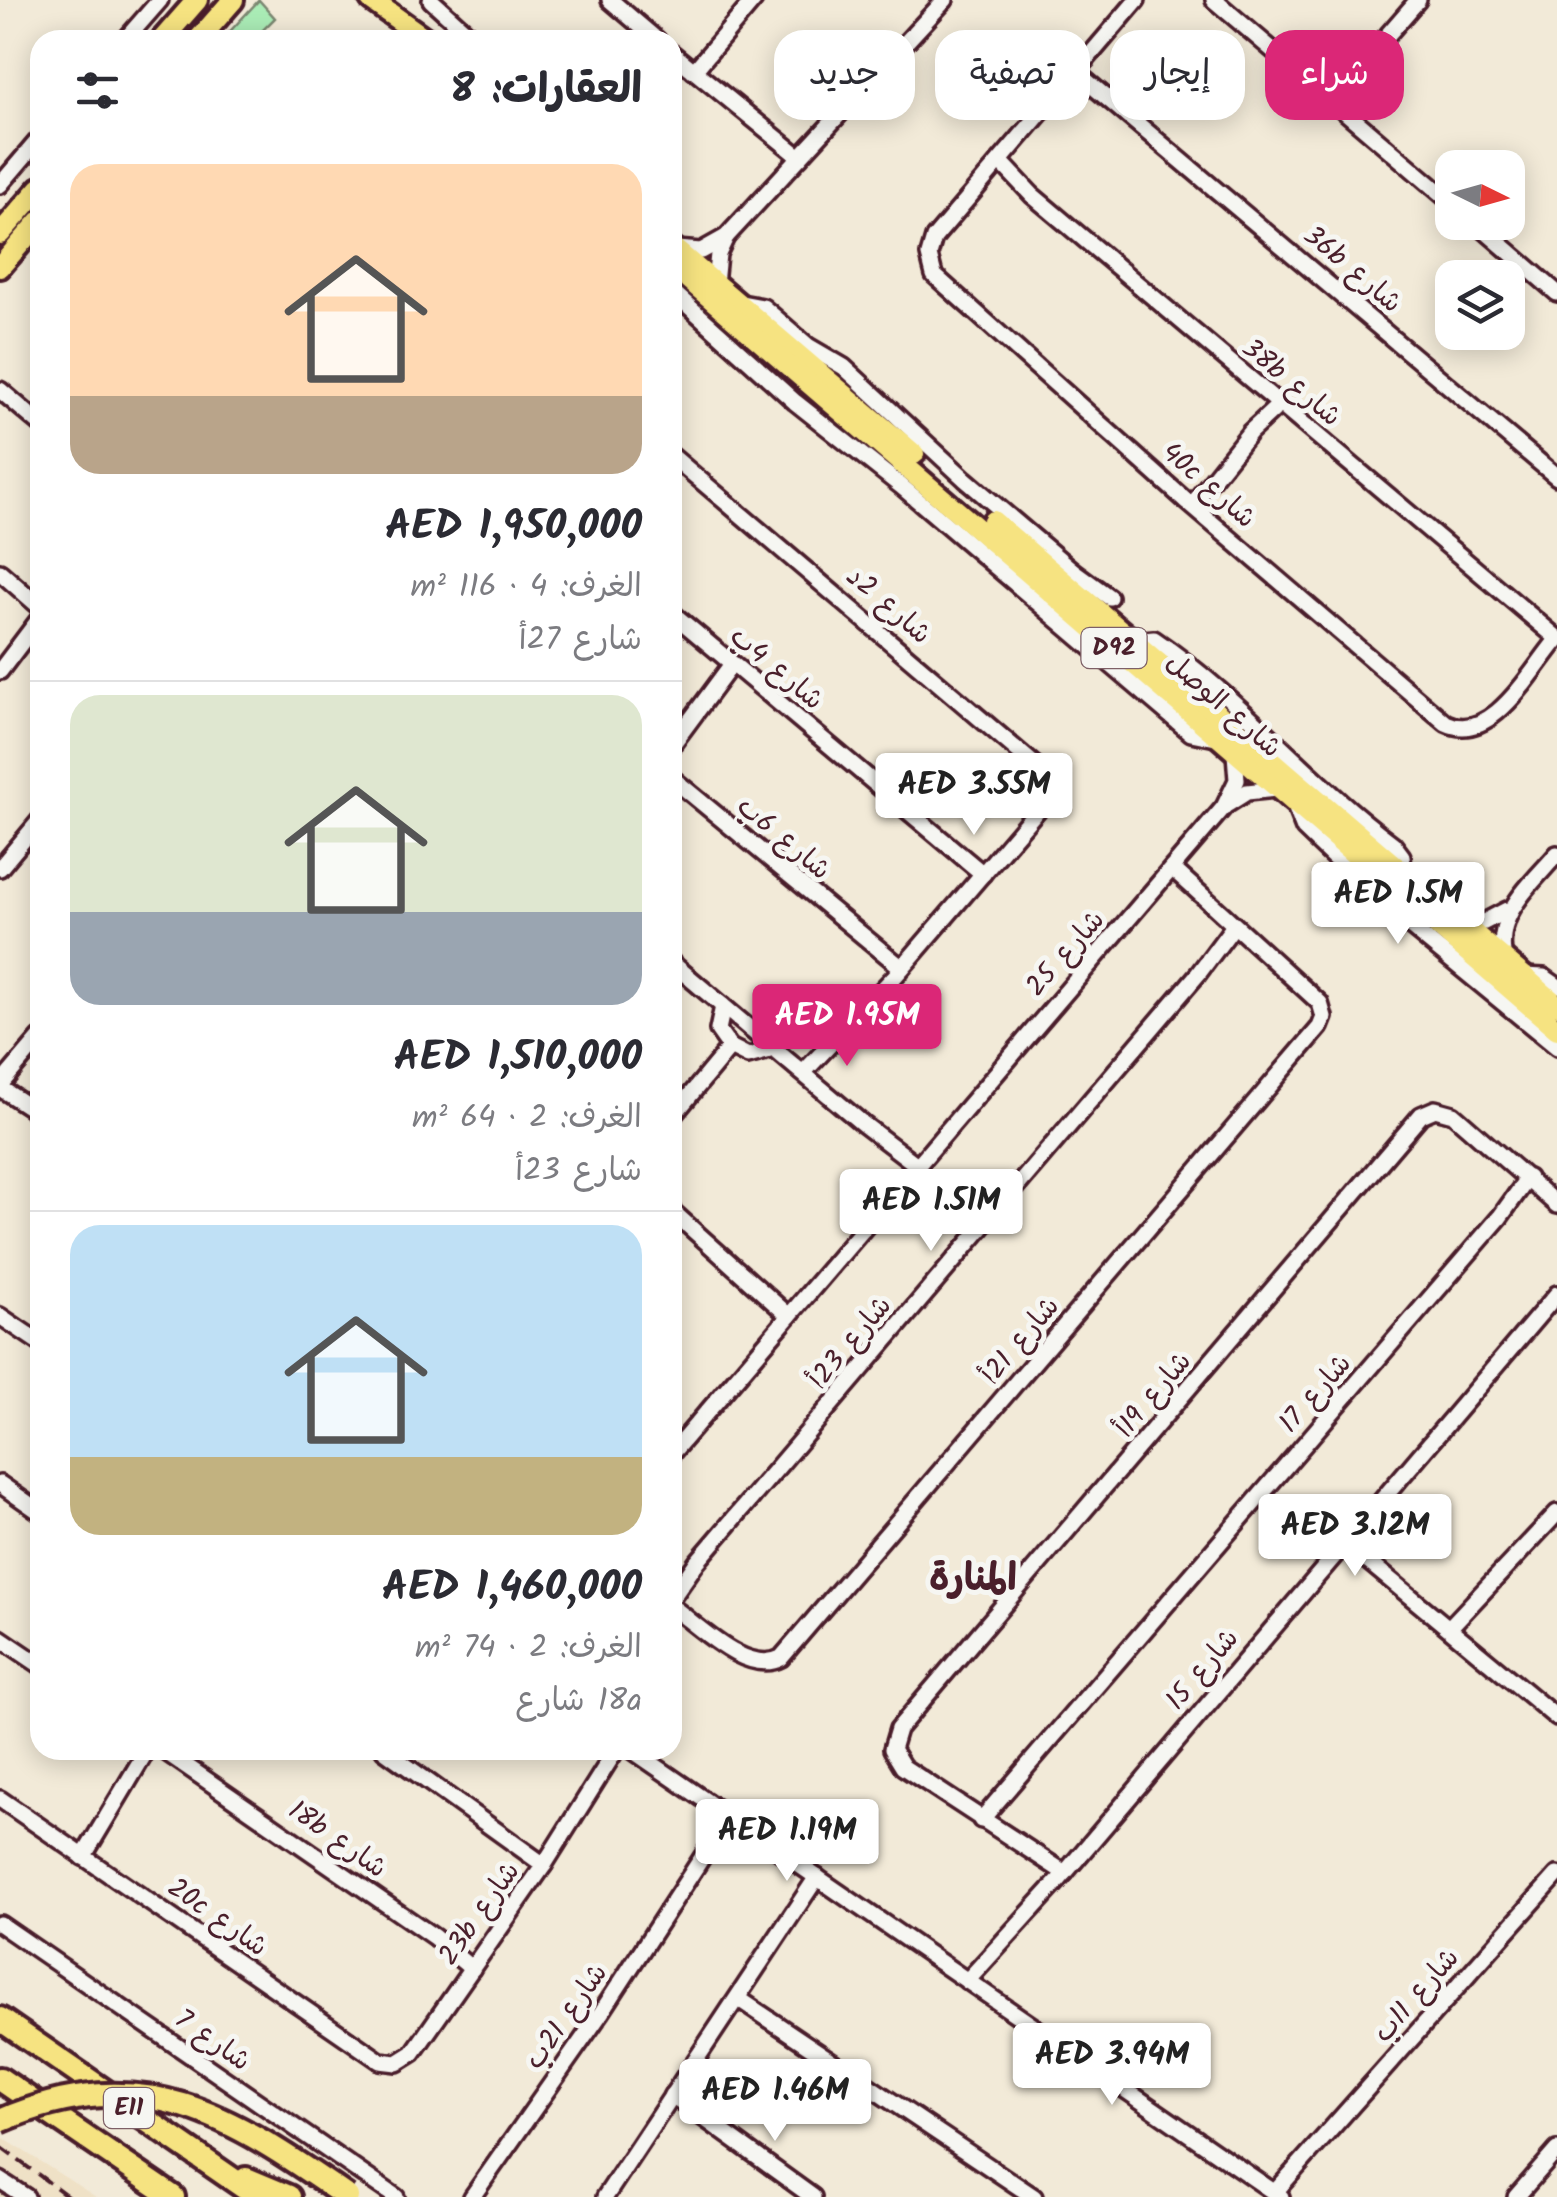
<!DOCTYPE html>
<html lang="ar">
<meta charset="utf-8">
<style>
:root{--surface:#fff;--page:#f7f7f7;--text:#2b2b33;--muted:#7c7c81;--line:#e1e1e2;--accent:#db2777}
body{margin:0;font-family:Kalam,"Playpen Sans Arabic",sans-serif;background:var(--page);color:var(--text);direction:rtl;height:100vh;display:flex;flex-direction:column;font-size:38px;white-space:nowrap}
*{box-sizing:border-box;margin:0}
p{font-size:32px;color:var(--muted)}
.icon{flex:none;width:55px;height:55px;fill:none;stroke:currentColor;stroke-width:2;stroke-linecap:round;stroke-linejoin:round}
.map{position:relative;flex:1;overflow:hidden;direction:ltr}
.sheet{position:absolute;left:30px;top:30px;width:652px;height:1730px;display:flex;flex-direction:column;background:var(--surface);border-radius:30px;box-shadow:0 5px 25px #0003;direction:rtl}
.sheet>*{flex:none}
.banner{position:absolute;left:712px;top:30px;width:692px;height:90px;direction:rtl;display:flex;gap:20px}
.needle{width:65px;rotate:95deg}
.controls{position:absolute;left:1435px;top:150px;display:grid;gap:20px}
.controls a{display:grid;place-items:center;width:90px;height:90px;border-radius:20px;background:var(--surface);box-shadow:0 5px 25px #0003;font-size:50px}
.price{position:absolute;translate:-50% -85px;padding:0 22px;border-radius:10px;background:#fff;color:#222;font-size:32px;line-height:65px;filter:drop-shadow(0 2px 5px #0008)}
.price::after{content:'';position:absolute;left:50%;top:60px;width:30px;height:22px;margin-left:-15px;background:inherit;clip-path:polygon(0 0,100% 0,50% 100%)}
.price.on{background:var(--accent);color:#fff}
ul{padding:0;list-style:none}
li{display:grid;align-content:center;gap:20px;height:530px;padding:0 40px}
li+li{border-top:2px solid var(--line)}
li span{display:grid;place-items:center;height:310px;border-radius:30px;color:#555}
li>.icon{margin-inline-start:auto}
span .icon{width:180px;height:180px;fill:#fffc;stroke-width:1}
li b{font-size:42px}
h2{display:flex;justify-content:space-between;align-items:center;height:120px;padding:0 40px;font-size:42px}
.tag{padding:0 35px;border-radius:30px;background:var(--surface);box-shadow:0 5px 25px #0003;font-size:35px;line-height:90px}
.tag.on{background:var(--accent);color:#fff}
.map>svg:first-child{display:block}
.built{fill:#efe1c6}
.green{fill:#aaecb6;stroke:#7a8670;stroke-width:2.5}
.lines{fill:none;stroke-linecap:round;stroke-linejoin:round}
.minor-casing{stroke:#4a1f2b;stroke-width:22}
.major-casing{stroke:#4a1f2b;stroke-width:28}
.highway-casing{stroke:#4a1f2b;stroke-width:30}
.minor{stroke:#f6f6f2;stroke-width:15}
.major{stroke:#f6e381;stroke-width:20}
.highway{stroke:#f6e381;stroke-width:22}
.rail{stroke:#4a1f2b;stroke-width:4;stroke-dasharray:15 8;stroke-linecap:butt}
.highway-bridge-casing{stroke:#4a1f2b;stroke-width:30;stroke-linecap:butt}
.highway-bridge{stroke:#f6e381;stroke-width:22}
.labels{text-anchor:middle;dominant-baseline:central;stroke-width:10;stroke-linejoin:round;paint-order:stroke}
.shield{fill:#f6f6f2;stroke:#7e6067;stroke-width:2.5}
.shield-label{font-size:25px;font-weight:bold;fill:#4a1f2b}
.street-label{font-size:28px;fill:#4a1f2b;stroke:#f6f6f2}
.district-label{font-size:38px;font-weight:bold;fill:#4a1f2b;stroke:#f6f6f2}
</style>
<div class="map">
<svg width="1557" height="2197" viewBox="0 0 1557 2197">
<rect width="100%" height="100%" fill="#f2ead8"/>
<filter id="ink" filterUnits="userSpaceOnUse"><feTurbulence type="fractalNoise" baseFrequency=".01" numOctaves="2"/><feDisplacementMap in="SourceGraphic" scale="20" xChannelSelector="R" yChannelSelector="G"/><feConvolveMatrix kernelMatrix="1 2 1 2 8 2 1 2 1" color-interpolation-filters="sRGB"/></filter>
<g filter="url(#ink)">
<polygon class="built" points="0,2136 96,2197 0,2197"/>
<polygon class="green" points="259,0 275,18 253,40 222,40"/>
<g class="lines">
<g class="minor-casing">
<g id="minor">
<polyline points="431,0 475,40"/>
<polyline points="610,0 657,40"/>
<path d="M1137,0l-203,238 -5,17 5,20 251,225 261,223c46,22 85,-53 111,-83"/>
<polyline points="1214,0 1452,203"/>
<polyline points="125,40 160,0"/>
<polyline points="672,53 800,157"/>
<polyline points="694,71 754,0"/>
<polyline points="1076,72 1557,477"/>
<polyline points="1332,99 1418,0"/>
<polyline points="1000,161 1032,195 1557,638"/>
<polyline points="0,185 40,138"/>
<polyline points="1475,222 1557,293"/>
<polyline points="676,249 701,251 726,237 945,0"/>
<polyline points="715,284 718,254 726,237"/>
<polyline points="672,291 795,402 901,486 1191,733 1216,738"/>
<polyline points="736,302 763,307 808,346 844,367 965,479 1072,570 1074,591"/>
<polyline points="0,390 40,424"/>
<polyline points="672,456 1036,766 1045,782 1040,807 896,975 803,1073"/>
<polyline points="1192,505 1250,432 1279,405"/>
<polyline points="1072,570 1109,597"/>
<polyline points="0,572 40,607"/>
<polyline points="672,613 983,874"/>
<path d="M1133,641l21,-2c87,59 155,143 239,205l9,12 1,17"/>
<polyline points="0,671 40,618"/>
<polyline points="672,745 732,664"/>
<polyline points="672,778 902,968"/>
<polyline points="1228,804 1247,792 1276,789"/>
<polyline points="1295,806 1304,829 1378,900 1557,1047"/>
<polyline points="0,868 40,820"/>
<polyline points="1460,921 1484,922 1507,910"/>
<path d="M1504,959c-10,-45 26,-73 53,-105"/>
<polyline points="672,963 863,1124 918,1166"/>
<polyline points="1523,976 1544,977 1557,986"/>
<polyline points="723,1006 718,1030 730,1047 748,1056 774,1049"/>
<polyline points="0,1085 40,1038"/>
<polyline points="0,1088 40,1114"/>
<polyline points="672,1117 730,1047"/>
<polyline points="672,1211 789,1316"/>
<polyline points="0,1316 40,1343"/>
<polyline points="672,1453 1224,807 1237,780 1235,754"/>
<polyline points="0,1484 40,1512"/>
<polyline points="1347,1544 1557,1718"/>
<polyline points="672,1598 697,1562 1198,974 1233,927"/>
<path d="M672,1607c27,19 75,69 109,51l539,-631 4,-10 -4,-14 -148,-135"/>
<polyline points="1450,1627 1557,1513"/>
<polyline points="0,1638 40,1665"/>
<polyline points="163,1750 434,1937 472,1969"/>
<polyline points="384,1750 544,1865"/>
<polyline points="632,1750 1281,2197"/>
<polyline points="0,1799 380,2061 397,2063 413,2053 544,1865 616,1750"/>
<polyline points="981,1820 1500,1217 1528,1178"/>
<polyline points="83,1857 147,1750"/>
<polyline points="1065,1873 903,1767 892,1749 898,1729 1421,1115 1435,1109 1453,1114 1557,1205"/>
<polyline points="0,1924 396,2197"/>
<polyline points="967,1981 1058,1881 1557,1294"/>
<polyline points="739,1999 1034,2197"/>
<polyline points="672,2095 813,2197"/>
<polyline points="0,2180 26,2197"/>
<polyline points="1275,2192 1557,1875"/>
<polyline points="472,2197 601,2013 729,1816"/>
<polyline points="605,2197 817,1877"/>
<polyline points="1516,2197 1557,2150"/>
</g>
</g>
<g class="major-casing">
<g id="major">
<polyline points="371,0 427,40"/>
<polyline points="162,40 197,0"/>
<polyline points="198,40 233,0"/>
<polyline points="0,234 40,188"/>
<polyline points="672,247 914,454"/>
<polyline points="672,265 1557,1029"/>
<polyline points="0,267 40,221"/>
<polyline points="993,521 1557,1005"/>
</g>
</g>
<g class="highway-casing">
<g id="highway">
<polyline points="0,2019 258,2197"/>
<polyline points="0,2079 173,2197"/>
<polyline points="246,2179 289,2197"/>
</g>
</g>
<use href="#minor" class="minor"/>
<use href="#major" class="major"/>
<use href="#highway" class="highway"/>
<polyline class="rail" points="0,2147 69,2197"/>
<g class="highway-bridge-casing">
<path id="highway-bridge" d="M0,2121c145,-62 230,-5 347,76"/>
</g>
<use href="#highway-bridge" class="highway-bridge"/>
</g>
</g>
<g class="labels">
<g class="shield">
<rect x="1081.5" y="628" width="65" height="40" rx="8"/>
<rect x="104" y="2088" width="50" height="40" rx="8"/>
</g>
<g class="shield-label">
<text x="1114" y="648">D92</text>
<text x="129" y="2108">E11</text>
</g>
<g class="street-label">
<text transform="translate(1352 270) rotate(40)">36b شارع</text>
<text transform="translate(1291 383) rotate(40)">38b شارع</text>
<text transform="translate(1208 486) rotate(41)">40c شارع</text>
<text transform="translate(888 606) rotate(41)">شارع 2د</text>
<text transform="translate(776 669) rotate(40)">شارع 4ب</text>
<text transform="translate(1223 706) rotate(41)">شارع الوصل</text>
<text transform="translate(783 839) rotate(40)">شارع 6ب</text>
<text transform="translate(1066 954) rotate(-49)">شارع 25</text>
<text transform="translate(1021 1341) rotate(-50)">شارع 21أ</text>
<text transform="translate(851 1343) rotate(-50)">شارع 23أ</text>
<text transform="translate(1316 1394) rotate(-49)">شارع 17</text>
<text transform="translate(1154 1395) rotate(-50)">شارع 19أ</text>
<text transform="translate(1203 1670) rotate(-50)">شارع 15</text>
<text transform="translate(337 1840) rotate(35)">18b شارع</text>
<text transform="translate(480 1914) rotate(-55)">23b شارع</text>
<text transform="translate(217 1918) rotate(35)">20c شارع</text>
<text transform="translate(1417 1996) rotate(-49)">شارع 11ب</text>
<text transform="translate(567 2017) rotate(-55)">شارع 21ب</text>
<text transform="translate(212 2041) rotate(35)">شارع 7</text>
</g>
<g class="district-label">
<text x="973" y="1580">المنارة</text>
</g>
</g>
</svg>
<div class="controls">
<a><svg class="needle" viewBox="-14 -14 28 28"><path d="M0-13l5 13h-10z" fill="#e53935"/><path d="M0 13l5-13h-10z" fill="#7c7c81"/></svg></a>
<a><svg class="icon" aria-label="layers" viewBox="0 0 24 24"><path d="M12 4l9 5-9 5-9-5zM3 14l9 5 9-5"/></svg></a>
</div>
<b class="price" style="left:974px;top:838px">AED 3.55M</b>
<b class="price" style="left:1398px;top:947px">AED 1.5M</b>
<b class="price on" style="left:847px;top:1069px">AED 1.95M</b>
<b class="price" style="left:931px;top:1254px">AED 1.51M</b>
<b class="price" style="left:1355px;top:1579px">AED 3.12M</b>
<b class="price" style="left:787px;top:1884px">AED 1.19M</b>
<b class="price" style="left:1112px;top:2108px">AED 3.94M</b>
<b class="price" style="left:775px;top:2144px">AED 1.46M</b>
<div class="banner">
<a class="tag on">شراء</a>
<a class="tag">إيجار</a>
<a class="tag">تصفية</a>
<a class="tag">جديد</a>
</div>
<section class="sheet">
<h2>العقارات: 8<svg class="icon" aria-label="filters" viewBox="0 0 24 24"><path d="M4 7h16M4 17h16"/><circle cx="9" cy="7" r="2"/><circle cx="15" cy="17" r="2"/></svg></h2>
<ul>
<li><span style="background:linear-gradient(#ffd9b3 75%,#b9a48a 0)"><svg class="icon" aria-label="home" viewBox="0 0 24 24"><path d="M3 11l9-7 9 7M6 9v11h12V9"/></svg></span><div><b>AED 1,950,000</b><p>الغرف: 4 · 116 m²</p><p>شارع 27أ</p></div></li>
<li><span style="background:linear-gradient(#dfe7d0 70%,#9aa5b1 0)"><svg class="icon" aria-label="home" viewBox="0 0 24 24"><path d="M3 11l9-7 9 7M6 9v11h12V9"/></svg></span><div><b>AED 1,510,000</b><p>الغرف: 2 · 64 m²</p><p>شارع 23أ</p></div></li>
<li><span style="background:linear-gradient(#bfe0f5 75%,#c2b280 0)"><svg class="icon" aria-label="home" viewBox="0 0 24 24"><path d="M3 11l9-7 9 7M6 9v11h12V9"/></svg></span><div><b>AED 1,460,000</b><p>الغرف: 2 · 74 m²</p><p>18a شارع</p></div></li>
</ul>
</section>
</div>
